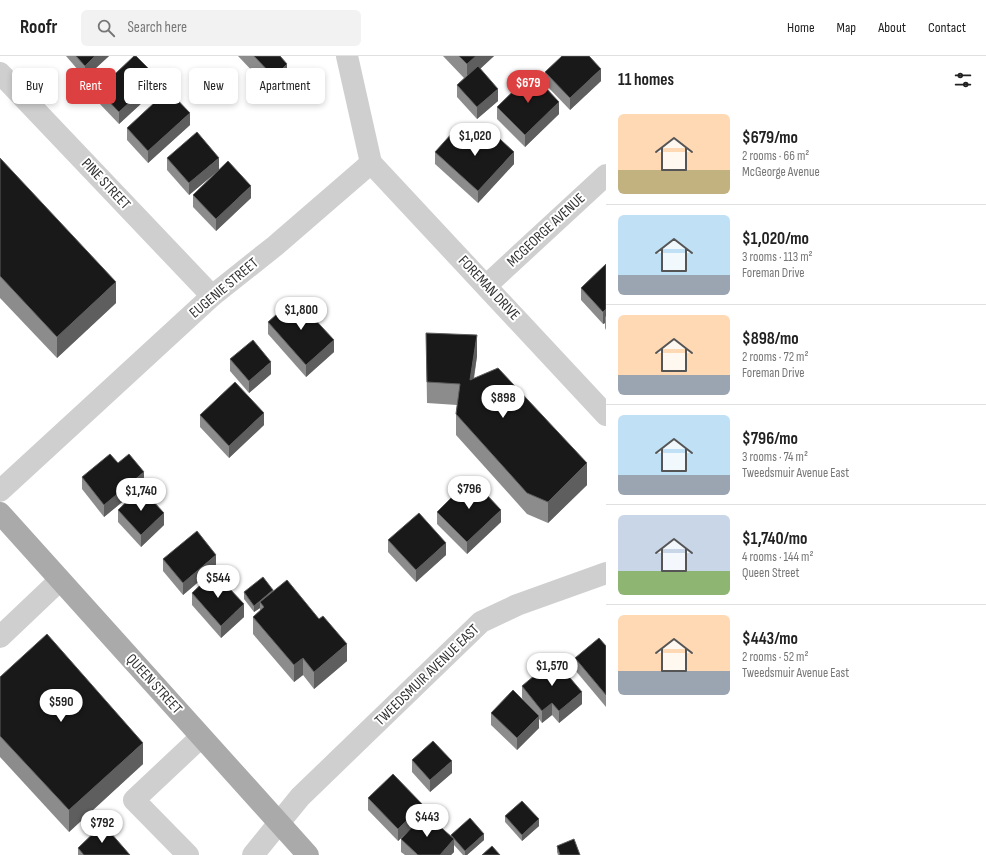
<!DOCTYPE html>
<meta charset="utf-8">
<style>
:root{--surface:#fff;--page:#f2f2f2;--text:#222;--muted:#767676;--line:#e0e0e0;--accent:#dc4040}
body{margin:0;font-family:"Sofia Sans Condensed",sans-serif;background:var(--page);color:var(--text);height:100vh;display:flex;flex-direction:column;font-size:15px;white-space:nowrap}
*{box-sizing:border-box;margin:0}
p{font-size:13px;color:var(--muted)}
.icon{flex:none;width:22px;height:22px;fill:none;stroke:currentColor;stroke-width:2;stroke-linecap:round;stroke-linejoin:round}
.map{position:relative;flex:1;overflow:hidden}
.panel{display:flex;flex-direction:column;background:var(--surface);width:380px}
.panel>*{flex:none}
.hud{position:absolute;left:12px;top:12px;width:380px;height:36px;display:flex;gap:8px}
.price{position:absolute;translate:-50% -34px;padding:0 9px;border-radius:14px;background:#fff;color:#222;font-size:13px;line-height:26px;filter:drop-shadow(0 1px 2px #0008)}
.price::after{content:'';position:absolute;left:50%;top:24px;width:12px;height:9px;margin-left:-6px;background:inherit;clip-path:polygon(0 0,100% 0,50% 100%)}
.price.selected{background:var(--accent);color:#fff}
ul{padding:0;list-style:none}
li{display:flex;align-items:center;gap:12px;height:100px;padding:0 12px}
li+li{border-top:1px solid var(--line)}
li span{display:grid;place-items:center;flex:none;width:112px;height:80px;border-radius:6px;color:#555}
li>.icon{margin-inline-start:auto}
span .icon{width:48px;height:48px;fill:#fffc;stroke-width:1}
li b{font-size:17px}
h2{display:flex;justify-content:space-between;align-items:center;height:48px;padding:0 12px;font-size:17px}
.chip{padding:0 14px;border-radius:6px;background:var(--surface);box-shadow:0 2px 6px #0003;font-size:14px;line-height:36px}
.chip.selected{background:var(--accent);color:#fff}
header{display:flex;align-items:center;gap:24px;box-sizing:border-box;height:56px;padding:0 20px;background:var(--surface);border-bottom:1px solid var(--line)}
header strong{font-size:19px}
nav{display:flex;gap:22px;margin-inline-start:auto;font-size:14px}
.search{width:280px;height:36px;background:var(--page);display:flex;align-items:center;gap:10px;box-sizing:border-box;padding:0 14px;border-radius:6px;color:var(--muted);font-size:15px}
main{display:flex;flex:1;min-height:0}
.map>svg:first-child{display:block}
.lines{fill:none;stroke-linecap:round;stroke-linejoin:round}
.minor{stroke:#cfcfcf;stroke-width:22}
.major{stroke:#aaa;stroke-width:22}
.wall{fill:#8c8c8c}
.shaded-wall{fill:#5e5e5e}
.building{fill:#191919;stroke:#5e5e5e}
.labels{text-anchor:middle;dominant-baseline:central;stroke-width:4;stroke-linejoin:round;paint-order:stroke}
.street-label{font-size:15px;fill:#323232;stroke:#fff}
</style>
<header>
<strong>Roofr</strong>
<div class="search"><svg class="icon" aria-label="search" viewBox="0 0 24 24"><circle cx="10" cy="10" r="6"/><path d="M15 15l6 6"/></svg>Search here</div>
<nav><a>Home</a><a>Map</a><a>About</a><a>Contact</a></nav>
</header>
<main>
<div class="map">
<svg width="606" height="799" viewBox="0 0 606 799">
<rect width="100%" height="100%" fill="#fff"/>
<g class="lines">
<g class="minor">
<polyline points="347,0 371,107 606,359"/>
<polyline points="0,17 212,240"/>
<polyline points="487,229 606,119"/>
<polyline points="0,435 212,240 275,190 371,107"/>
<polyline points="0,581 60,524"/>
<polyline points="188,799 134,744 201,681"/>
<polyline points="253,799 300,741 481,566 517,549 606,517"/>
</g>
<polyline class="major" points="0,457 308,799"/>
</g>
<g class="wall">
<polygon points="66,0 109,0 85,22"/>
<polygon points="238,0 280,0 287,25 274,38"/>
<polygon points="443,0 494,0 480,13 498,45 477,63 457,41 457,29 464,22"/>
<polygon points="545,16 601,25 570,54 545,28"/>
<polygon points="157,33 119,68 98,46 98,34"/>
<polygon points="497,51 559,58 525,91 497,63"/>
<polygon points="190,69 148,107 127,84 127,72"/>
<polygon points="435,96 514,108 478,147 435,108"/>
<polygon points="0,102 116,247 57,302 0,242"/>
<polygon points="167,102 219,114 189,139 167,114"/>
<polygon points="193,139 251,142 216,175 193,151"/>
<polygon points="606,208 606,274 605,272 605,267 603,268 581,244 581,232"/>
<polygon points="268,266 334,296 306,321 268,278"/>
<polygon points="426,277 477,300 474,323 587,429 548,467 527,458 456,379 456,358 457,349 427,347"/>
<polygon points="230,303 271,318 249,337 230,315"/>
<polygon points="200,359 264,369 229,402 200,371"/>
<polygon points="82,421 144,428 104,461 82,433"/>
<polygon points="118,454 164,469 141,491 118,466"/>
<polygon points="437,456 501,466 467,498 437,468"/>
<polygon points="388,484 446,499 416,526 388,496"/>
<polygon points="163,503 216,511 183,539 163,515"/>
<polygon points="273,534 347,605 314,633 303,619 294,626 253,578 253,561 260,555 260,552 254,556 244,543 244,536"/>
<polygon points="192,537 244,561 221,582 192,549"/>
<polygon points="606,590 606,651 575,614 575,602"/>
<polygon points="0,621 143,708 69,776 0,701"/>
<polygon points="522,630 582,648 559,667 552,659 542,667 539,663 539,672 517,694 491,669 491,657 525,647 522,642"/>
<polygon points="412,704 452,717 430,736 412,716"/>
<polygon points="368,742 423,759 451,780 451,779 484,784 467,799 463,799 454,789 454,796 451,799 405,799 401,796 401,783 408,776 398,785 368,754"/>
<polygon points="505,760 539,770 522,785 505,766"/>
<polygon points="557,790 580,799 558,799 557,796"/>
<polygon points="78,792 130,799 78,799"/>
</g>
<g class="shaded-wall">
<polygon points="95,0 109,0 85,22 85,10"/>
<polygon points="476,0 494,0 467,25 467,8"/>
<polygon points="287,8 287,25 274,38 274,21"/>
<polygon points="601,13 601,25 570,54 570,42"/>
<polygon points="157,21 157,33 119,68 119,56"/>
<polygon points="498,33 498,45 477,63 477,51"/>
<polygon points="559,46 559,58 525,91 525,79"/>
<polygon points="190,57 190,69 148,107 148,95"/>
<polygon points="514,96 514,108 478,147 478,135"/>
<polygon points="219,102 219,114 189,139 189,127"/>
<polygon points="251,130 251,142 216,175 216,163"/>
<polygon points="116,226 116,247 57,302 57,281"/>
<polygon points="606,253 606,261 605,260 605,267 603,268 603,256"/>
<polygon points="477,279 477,300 470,345 470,324"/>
<polygon points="334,284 334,296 306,321 306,309"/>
<polygon points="271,306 271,318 249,337 249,325"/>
<polygon points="264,357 264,369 229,402 229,390"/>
<polygon points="587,407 587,429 548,467 548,446"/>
<polygon points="144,416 144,428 104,461 104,449"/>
<polygon points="501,454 501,466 467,498 467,486"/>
<polygon points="164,457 164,469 141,491 141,479"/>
<polygon points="446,487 446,499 416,526 416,514"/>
<polygon points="216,499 216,511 183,539 183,527"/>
<polygon points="260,546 260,552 254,556 254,550"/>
<polygon points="244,548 244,561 221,582 221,570"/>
<polygon points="347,588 347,605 314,633 314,616"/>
<polygon points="303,602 303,619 294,626 294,609"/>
<polygon points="582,636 582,648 559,667 559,655"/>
<polygon points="552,647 552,659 542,667 542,655"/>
<polygon points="539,660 539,672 517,694 517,682"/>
<polygon points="143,687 143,708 69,776 69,754"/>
<polygon points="452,705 452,717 430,736 430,724"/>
<polygon points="423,749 423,761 398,785 398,773"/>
<polygon points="539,763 539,770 522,785 522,779"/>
<polygon points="484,778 484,784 467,799 465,799 465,795"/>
<polygon points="454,783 454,796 451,799 440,799"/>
</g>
<g class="building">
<polygon points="76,0 95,0 85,10"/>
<polygon points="134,0 136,0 157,21 119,56 98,34"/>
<polygon points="254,0 280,0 287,8 274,21"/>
<polygon points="459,0 476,0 467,8"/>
<polygon points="562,0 589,0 601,13 570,42 545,16"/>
<polygon points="478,10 498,33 477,51 457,29"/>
<polygon points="532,17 559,46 525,79 497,51"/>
<polygon points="168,34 190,57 148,95 127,72"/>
<polygon points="489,73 514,96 478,135 435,96 453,76 470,93"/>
<polygon points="197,76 219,102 189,127 167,102"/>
<polygon points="0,102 116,226 57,281 0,220"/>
<polygon points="228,105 251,130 216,163 193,139"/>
<polygon points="606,208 606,253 603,256 581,232"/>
<polygon points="295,242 334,284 306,309 268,266"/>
<polygon points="426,277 477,279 470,324 498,312 587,407 548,446 527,437 456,358 460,328 427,326"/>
<polygon points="253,284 271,306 249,325 230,303"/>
<polygon points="235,326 264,357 229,390 200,359"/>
<polygon points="110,398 118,407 129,398 144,416 104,449 82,421"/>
<polygon points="471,422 501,454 467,486 437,456"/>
<polygon points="141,432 164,457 141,479 118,454"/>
<polygon points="419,457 446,487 416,514 388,484"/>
<polygon points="197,475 216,499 183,527 163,503"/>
<polygon points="214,516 244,548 221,570 192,537"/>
<polygon points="263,521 273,534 254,550 244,536"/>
<polygon points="287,524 319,563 323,560 347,588 314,616 303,602 294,609 253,561 264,551 260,546"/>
<polygon points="47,578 143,687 69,754 0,680 0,621"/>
<polygon points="599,582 606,590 606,639 575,602"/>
<polygon points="554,603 582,636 559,655 552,647 542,655 522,630"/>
<polygon points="513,634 539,660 517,682 491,657"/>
<polygon points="433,685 452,705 430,724 412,704"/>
<polygon points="393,718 423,749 398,773 368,742"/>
<polygon points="522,745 539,763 522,779 505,760"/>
<polygon points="425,757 454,783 440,799 418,799 401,783"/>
<polygon points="470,762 484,778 465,795 451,779"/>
<polygon points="103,768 130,799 84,799 78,792"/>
<polygon points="574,783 580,799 560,799 557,790"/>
<polygon points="492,790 500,799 482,799"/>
</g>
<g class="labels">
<g class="street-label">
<text transform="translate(106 128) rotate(47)">PINE STREET</text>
<text transform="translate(546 174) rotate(-43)">MCGEORGE AVENUE</text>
<text transform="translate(224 232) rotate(-40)">EUGENIE STREET</text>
<text transform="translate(489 232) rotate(47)">FOREMAN DRIVE</text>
<text transform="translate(427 619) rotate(-44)">TWEEDSMUIR AVENUE EAST</text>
<text transform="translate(154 628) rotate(48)">QUEEN STREET</text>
</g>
</g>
</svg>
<b class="price selected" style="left:528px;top:48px">$679</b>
<b class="price" style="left:475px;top:101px">$1,020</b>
<b class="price" style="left:301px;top:275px">$1,800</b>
<b class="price" style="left:503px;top:363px">$898</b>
<b class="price" style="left:469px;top:454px">$796</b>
<b class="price" style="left:141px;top:456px">$1,740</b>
<b class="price" style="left:218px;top:543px">$544</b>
<b class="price" style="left:552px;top:631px">$1,570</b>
<b class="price" style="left:61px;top:667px">$590</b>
<b class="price" style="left:427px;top:782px">$443</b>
<b class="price" style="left:102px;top:788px">$792</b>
<div class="hud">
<a class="chip">Buy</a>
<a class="chip selected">Rent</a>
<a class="chip">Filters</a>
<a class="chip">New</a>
<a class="chip">Apartment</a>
</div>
</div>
<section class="panel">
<h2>11 homes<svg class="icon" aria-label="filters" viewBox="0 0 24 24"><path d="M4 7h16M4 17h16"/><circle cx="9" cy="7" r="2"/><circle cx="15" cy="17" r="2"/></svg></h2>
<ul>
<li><span style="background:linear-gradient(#ffd9b3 70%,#c2b280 0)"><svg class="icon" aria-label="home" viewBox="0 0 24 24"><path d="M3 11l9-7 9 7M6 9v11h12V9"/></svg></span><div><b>$679/mo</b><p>2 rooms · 66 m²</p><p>McGeorge Avenue</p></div></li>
<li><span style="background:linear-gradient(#bfe0f5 75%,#9aa5b1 0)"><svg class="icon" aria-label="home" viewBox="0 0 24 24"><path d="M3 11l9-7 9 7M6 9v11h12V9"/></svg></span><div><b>$1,020/mo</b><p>3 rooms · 113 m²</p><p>Foreman Drive</p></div></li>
<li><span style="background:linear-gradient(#ffd9b3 75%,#9aa5b1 0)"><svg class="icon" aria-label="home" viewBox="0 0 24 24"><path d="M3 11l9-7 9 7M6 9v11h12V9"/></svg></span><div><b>$898/mo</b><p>2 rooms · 72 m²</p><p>Foreman Drive</p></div></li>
<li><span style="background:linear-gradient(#bfe0f5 75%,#9aa5b1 0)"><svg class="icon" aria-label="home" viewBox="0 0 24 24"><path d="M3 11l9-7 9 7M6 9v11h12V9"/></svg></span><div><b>$796/mo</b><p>3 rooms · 74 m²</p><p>Tweedsmuir Avenue East</p></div></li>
<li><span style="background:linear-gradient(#c9d6e8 70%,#8fb573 0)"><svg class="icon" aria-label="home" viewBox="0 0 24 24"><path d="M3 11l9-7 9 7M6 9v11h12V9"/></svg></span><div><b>$1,740/mo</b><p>4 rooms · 144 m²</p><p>Queen Street</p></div></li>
<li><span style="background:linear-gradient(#ffd9b3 70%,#9aa5b1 0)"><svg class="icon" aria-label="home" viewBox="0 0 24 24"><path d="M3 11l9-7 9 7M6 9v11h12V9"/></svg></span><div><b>$443/mo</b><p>2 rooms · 52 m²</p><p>Tweedsmuir Avenue East</p></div></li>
</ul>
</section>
</main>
